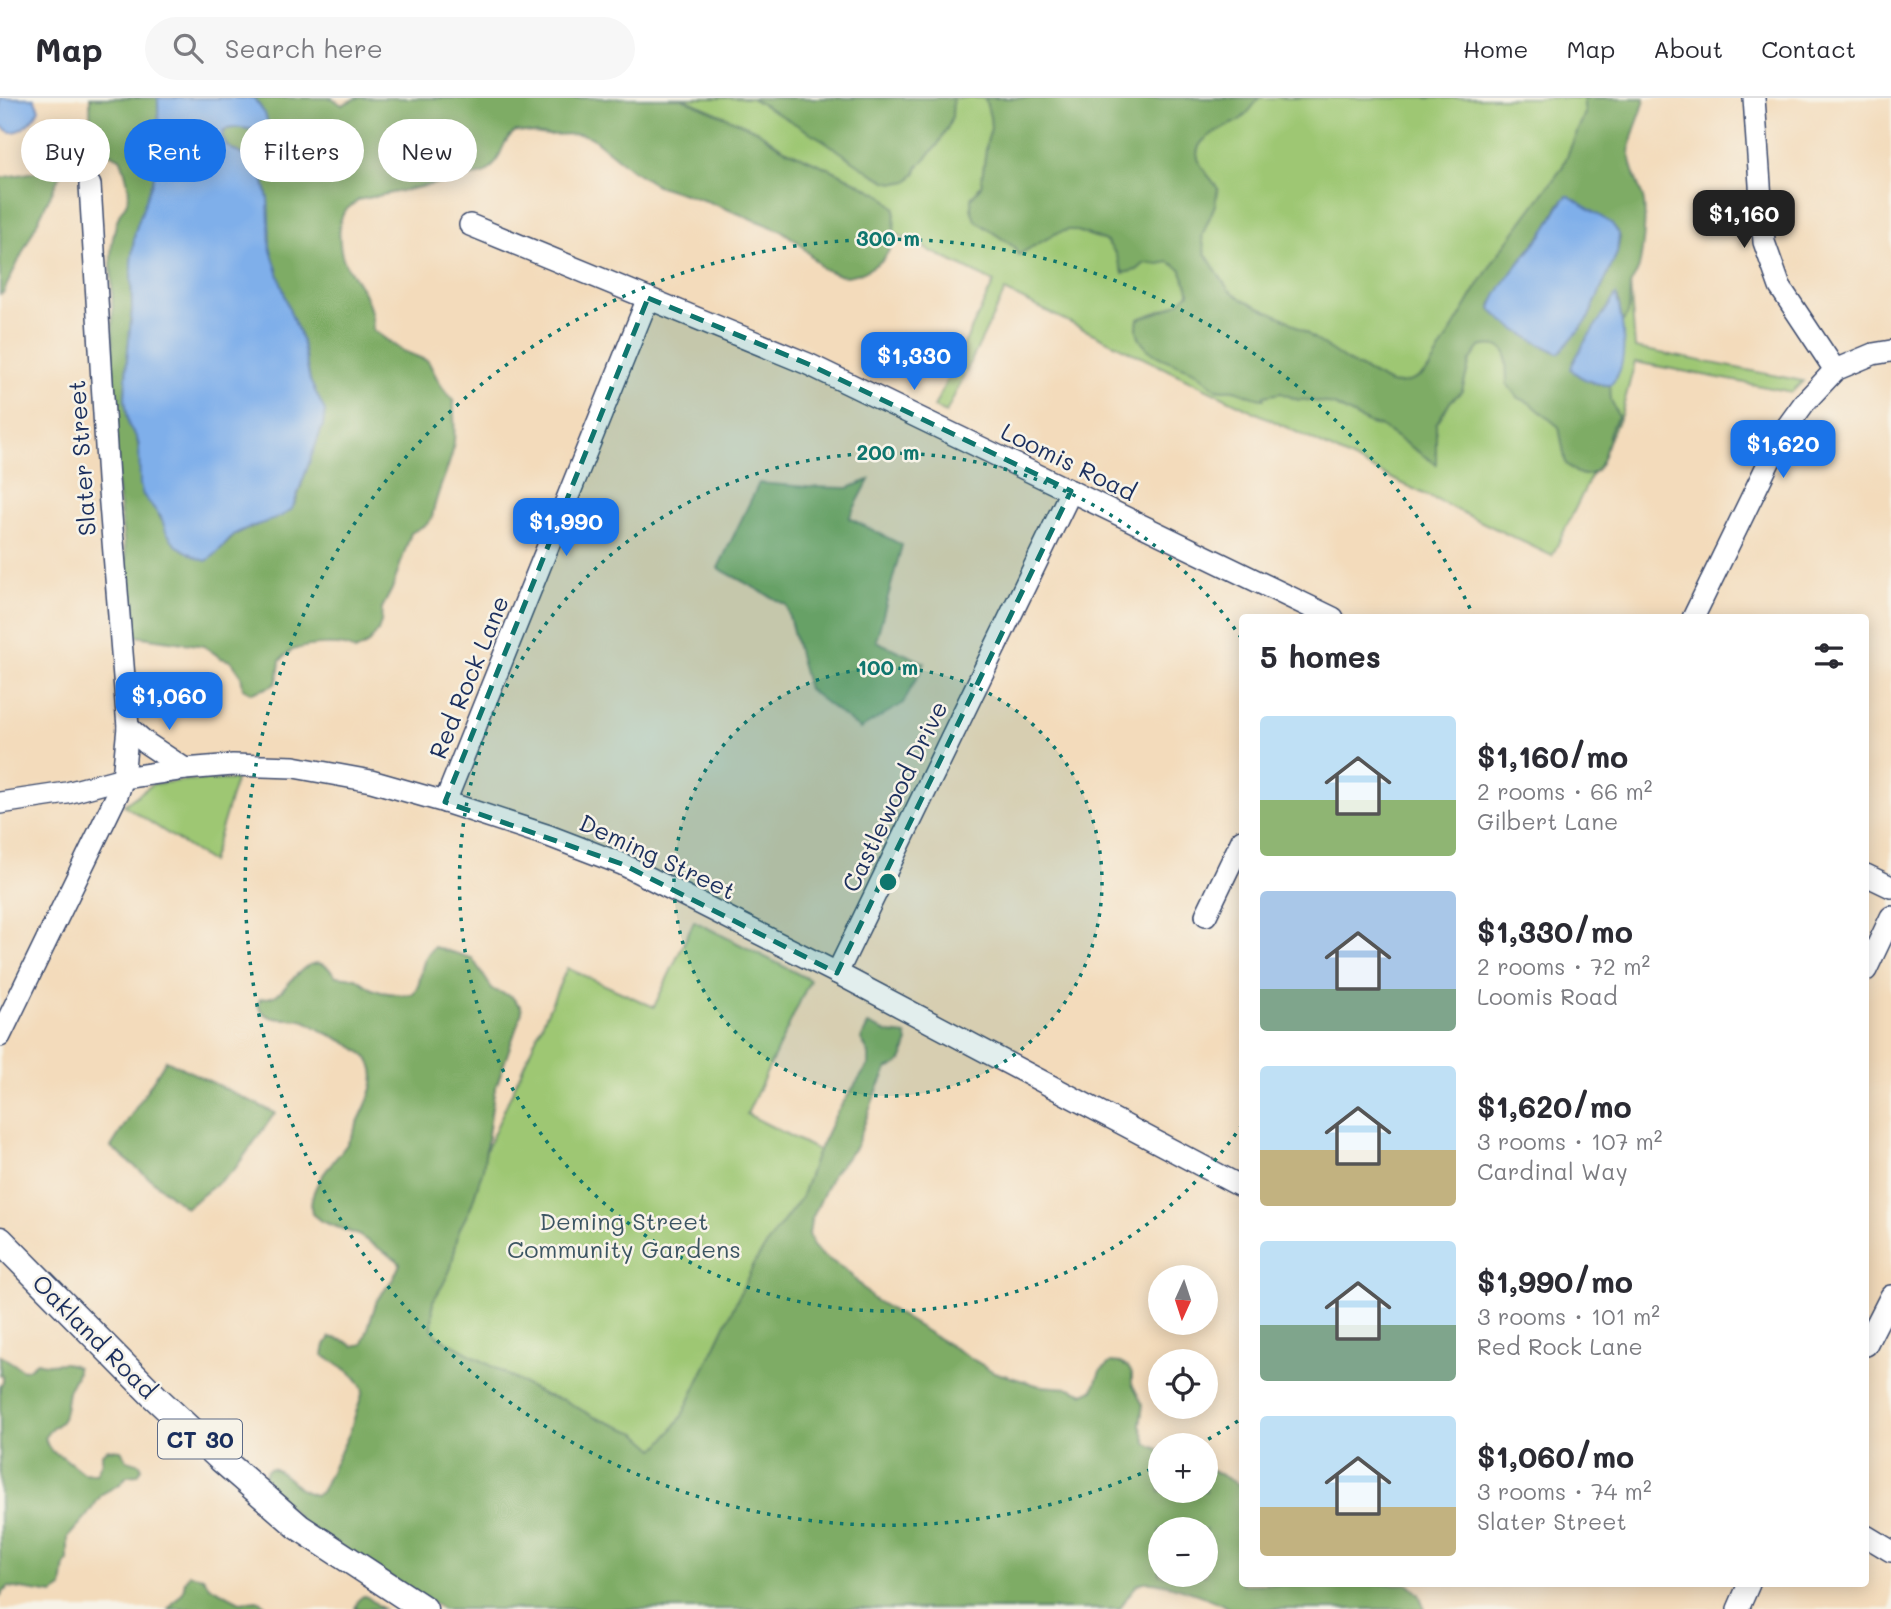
<!DOCTYPE html>
<meta charset="utf-8">
<style>
:root{--surface:#fff;--page:#f7f7f7;--text:#2b2b33;--muted:#7c7c81;--line:#e1e1e2;--accent:#1a73e8}
body{margin:0;font-family:Mali,sans-serif;background:var(--page);color:var(--text);height:100vh;display:flex;flex-direction:column;font-size:26px;white-space:nowrap}
*{box-sizing:border-box;margin:0}
p{font-size:23px;color:var(--muted)}
.icon{flex:none;width:38px;height:38px;fill:none;stroke:currentColor;stroke-width:2;stroke-linecap:round;stroke-linejoin:round}
.map{position:relative;flex:1;overflow:hidden}
.side{position:absolute;left:1239px;top:516px;width:630px;height:973px;display:flex;flex-direction:column;background:var(--surface);border-radius:7px;box-shadow:0 4px 18px #0003}
.side>*{flex:none}
.banner{position:absolute;left:21px;top:21px;width:665px;height:63px;display:flex;gap:14px}
.needle{width:46px;rotate:183deg}
.tools{position:absolute;left:1148px;top:1167px;display:grid;gap:14px}
.tools a{display:grid;place-items:center;width:70px;height:70px;border-radius:50%;background:var(--surface);box-shadow:0 4px 18px #0003;font-size:35px}
.price{position:absolute;translate:-50% -60px;padding:0 16px;border-radius:14px;background:var(--accent);color:#fff;font-size:23px;line-height:46px;filter:drop-shadow(0 2px 4px #0008)}
.price::after{content:'';position:absolute;left:50%;top:42px;width:21px;height:16px;margin-left:-10px;background:inherit;clip-path:polygon(0 0,100% 0,50% 100%)}
.price.active{background:#222;color:#fff}
ul{padding:0;list-style:none}
li{display:flex;align-items:center;gap:21px;height:175px;padding:0 21px}
li span{display:grid;place-items:center;flex:none;width:196px;height:140px;border-radius:7px;color:#555}
li>.icon{margin-inline-start:auto}
span .icon{width:84px;height:84px;fill:#fffc;stroke-width:1}
li b{font-size:30px}
h2{display:flex;justify-content:space-between;align-items:center;height:84px;padding:0 21px;font-size:30px}
.chip{padding:0 24px;border-radius:32px;background:var(--surface);box-shadow:0 4px 18px #0003;font-size:24px;line-height:63px}
.chip.active{background:var(--accent);color:#fff}
header{display:flex;align-items:center;gap:42px;box-sizing:border-box;height:98px;padding:0 35px;background:var(--surface);border-bottom:2px solid var(--line)}
header strong{font-size:33px}
nav{display:flex;gap:38px;margin-inline-start:auto;font-size:24px}
.search{width:490px;height:63px;background:var(--page);display:flex;align-items:center;gap:18px;box-sizing:border-box;padding:0 24px;border-radius:38px;color:var(--muted);font-size:26px}
.map>svg:first-child{display:block}
.green{fill:#9ec773;stroke:#5c7b68;stroke-width:2}
.forest{fill:#7eac65;stroke:#4c6e62;stroke-width:2;fill-rule:evenodd}
.water{fill:#7fafea;stroke:#4d6fa4;stroke-width:2}
.lines{fill:none;stroke-linecap:round;stroke-linejoin:round}
.minor-casing{stroke:#3b496c;stroke-width:24}
.major-casing{stroke:#3b496c;stroke-width:29}
.minor{stroke:#fff;stroke-width:21}
.major{stroke:#fff;stroke-width:26}
.marked{fill:#0f766e;fill-opacity:0.2;stroke:#0f766e;stroke-width:5;stroke-dasharray:14 9;stroke-linejoin:round}
.ring{fill:none;stroke:#0f766e;stroke-width:3.5;stroke-dasharray:3.5 7}
.labels{text-anchor:middle;dominant-baseline:central;stroke-width:5;stroke-linejoin:round;paint-order:stroke}
.shield{fill:#f7f3e8;stroke:#5d6a87;stroke-width:2}
.shield-label{font-size:23px;font-weight:bold;fill:#1b2f5e}
.street-label{font-size:24px;fill:#1b2f5e;stroke:#f7f3e8}
.park-label{font-size:24px;fill:#3c5563;stroke:#f7f3e8}
.centre{fill:#0f766e;stroke:#f7f3e8;stroke-width:3.5}
.ring-label{font-size:21px;text-anchor:middle;font-weight:bold;fill:#0f766e;stroke:#f7f3e8;stroke-width:5;stroke-linejoin:round;paint-order:stroke}
</style>
<header>
<strong>Map</strong>
<div class="search"><svg class="icon" aria-label="search" viewBox="0 0 24 24"><circle cx="10" cy="10" r="6"/><path d="M15 15l6 6"/></svg>Search here</div>
<nav><a>Home</a><a>Map</a><a>About</a><a>Contact</a></nav>
</header>
<div class="map">
<svg width="1891" height="1511" viewBox="0 0 1891 1511">
<rect width="100%" height="100%" fill="#f7f3e8"/>
<filter id="ink" filterUnits="userSpaceOnUse"><feTurbulence type="fractalNoise" baseFrequency=".0143" numOctaves="2"/><feDisplacementMap in="SourceGraphic" scale="14" xChannelSelector="R" yChannelSelector="G"/><feConvolveMatrix kernelMatrix="1 2 1 2 8 2 1 2 1" color-interpolation-filters="sRGB"/></filter>
<filter id="wash" filterUnits="userSpaceOnUse"><feTurbulence type="fractalNoise" baseFrequency=".00686" numOctaves="4" result="noise"/><feDisplacementMap in="SourceGraphic" scale="28" xChannelSelector="R" yChannelSelector="G"/><feGaussianBlur stdDeviation="1.57" result="paint"/><feColorMatrix in="noise" values="0 0 0 0 0 0 0 0 0 0 0 0 0 0 0 0 0 1.4 0 .05"/><feComposite in="paint" operator="in"/></filter>
<g filter="url(#wash)">
<rect width="100%" height="100%" fill="#f3dbbb"/>
<g class="green">
<polygon points="599,0 1616,0 1635,250 1803,283 1792,294 1635,264 1621,317 1552,458 1005,193 946,315 934,309 994,184 845,111"/>
<polygon points="188,682 236,682 211,764 124,707 153,686"/>
<polygon points="694,823 810,882 747,1016 835,1061 624,1511 323,1420 567,870 654,909"/>
</g>
<g class="forest">
<path d="M90,0h68l1,41 -3,31 -21,62 -4,31 1,46 -5,52 -2,38 4,27 8,12 3,20 17,54 19,33 22,13 26,-12 12,-12 52,-22 8,-10 29,-90 -15,-31 -8,-41 -12,-28 -20,-65 -2,-48 -4,-17 -12,-21 -25,-15 -5,-9v-4l5,-4 13,-2 8,2 14,-20 -8,-11h78l10,7 14,-7h326l74,32 26,18 55,24 46,24 12,12 -1,29 -5,13 -6,10 -19,12 -17,4 -8,-1 -16,-6 -24,-26 -17,-12 -73,-29 -53,-17 -24,-15 -41,-33 -11,-3 -32,1 -32,-4c-18,12 -12,31 -33,43l-125,26c-4,4 -9,7 -13,11 -9,11 -6,42 1,54 6,9 13,18 18,28 6,12 9,24 9,37l28,20 27,11c8,14 12,28 26,39 -1,20 3,34 -2,54 -6,22 -17,42 -20,64l-5,6 -16,9 -19,56 -10,19 -1,14 -3,9 -11,14 -12,6c-11,-10 -48,-6 -62,-1 -5,2 -9,7 -13,11 -3,28 -1,22 -28,32l-9,-5 -2,-13 -10,-14 -10,-3 -17,-12 -75,-11 -1,-5c5,-57 -10,-113 -13,-169 -5,-66 0,-131 -4,-197 -1,-15 3,-37 9,-51 3,-5 7,-9 8,-14 3,-9 -4,-33 -8,-41l-16,-7 -11,-1 -2,-4z"/>
<polygon points="751,0 953,0 952,19 948,29 937,48 918,69 915,76 908,83 897,85 888,84 871,75 823,42"/>
<path d="M985,0h274c-6,8 -10,15 -18,21 -14,10 -52,18 -42,42 4,11 14,18 19,28l-3,16 -13,31 3,17 23,36 16,11 42,19 61,42 43,22c14,3 30,-4 39,-14l45,-77 22,-35 66,-89 23,-55 -2,-15h62c-4,21 -15,34 -15,57 0,18 11,31 14,47 2,18 -1,47 -5,65 -1,7 -7,12 -9,19 -2,14 3,26 -8,36l-4,-24 -3,-2 -42,66 2,11 23,12h12l1,15 7,16c-2,6 -6,10 -8,16 -3,12 -8,50 -30,42 -5,-1 -10,-7 -14,-10l-7,-37 -29,-24 -13,-6 -10,-13 -1,-31c-5,-8 -17,-9 -26,-6l-10,14 -8,30 -11,10 -15,23v40l-56,-38 -10,-2 -34,-18 -10,-3 -20,-3h-8l-17,-7 -17,3v3c-11,0 -20,-7 -31,-9 -5,-1 -11,1 -16,-1 -7,-4 -14,-12 -21,-17 -17,-9 -41,-12 -53,-28 -6,-8 -7,-15 -5,-25 16,-6 40,-12 51,-26 1,-10 -8,-14 -8,-24l-12,-7 -10,2 -14,-1 -8,7 -14,3 -7,-19 -9,-12 -6,-3 -27,-9h-6l-11,3 -39,22 -4,-8 -39,-27 -4,-11v-11l10,-12 6,-44 4,-14 -1,-11zM1569,98l43,29 5,5 3,7 -3,16 -30,68 -29,32 -15,-7 -45,-30 -7,-6v-5l25,-39 31,-38 13,-25z"/>
<polygon points="64,69 3,195 0,196 0,80"/>
<polygon points="869,382 849,420 902,447 876,543 925,565 903,605 860,631 808,591 786,507 718,470 759,385 807,389 848,390"/>
<path d="M434,849l38,11 21,32 18,6 10,11 1,5 -28,81 -11,76 -12,38 -12,23 -8,38 -7,15 -11,18 -1,27 5,8 107,59 20,5 30,17 43,16 18,16c8,-5 18,-22 26,-31l74,-156 21,-31 25,-33 15,-42 21,-44 32,-48v-10l-8,-15 7,-14h2l19,8 17,2 2,7c-4,7 -4,19 -11,23 -3,2 -7,2 -10,4l-12,26 -19,52 -24,28 -21,46 -2,13 4,12 6,7 28,18 26,28 121,73 46,14 30,2 14,6 9,-4 7,-19 11,-9 9,1 8,4 4,6v11l11,21 -3,20 7,19 13,6v41h46v-24l36,19v98h166l11,10 6,15h-194c-14,-8 -76,-33 -90,-26 -7,3 -17,19 -21,26h-677l-138,-84 -41,-45c2,-28 28,3 36,9 6,3 10,5 16,6l5,-3 28,-58 14,-43c-6,-19 -25,-26 -40,-36l2,-10 5,-8 15,4 8,5 10,-2 14,-44 16,-21 7,-15 -3,-4 -39,-25 -37,-14 -9,-7c-6,-27 21,-50 35,-70 5,-7 8,-16 12,-24 27,-54 18,-64 -35,-88 -7,-3 -12,-8 -19,-11 -16,-5 -38,4 -47,-16l2,-6c5,-1 11,-1 16,-4 13,-7 29,-40 48,-30 5,2 8,7 12,11l20,2 16,11 9,3 22,3 10,-1c12,-13 3,-30 21,-47zM1160,1432h46v45h-46z"/>
<polygon points="166,962 275,1015 234,1072 186,1110 111,1049"/>
<path d="M0,1257l23,15 5,-1 9,-7c15,6 25,-4 40,5 1,11 -6,15 -9,25 -2,9 -2,20 -6,28 -4,6 -13,8 -16,16 -2,5 2,10 5,15l12,6 20,16 13,1 6,-12v-9l6,-4 13,1 6,10 13,4 2,4 -4,7 -11,1 -7,8 -18,10 -16,23 -18,20v24l-3,3 -3,24 -9,6 -45,-7 -8,9v-209l3,-5v-6l-3,-1z"/>
<polygon points="189,1476 203,1479 209,1488 240,1504 257,1502 262,1504 269,1511 168,1511 183,1494 185,1483"/>
<polygon points="363,1498 367,1499 383,1511 355,1511 358,1502"/>
</g>
<g class="water">
<path d="M0,0h34l5,11c-4,9 -17,24 -28,23 -4,-1 -8,-5 -11,-7z"/>
<path d="M158,0h96c6,11 16,17 13,32 -16,2 -26,-6 -43,0l-2,7 5,9 25,15 12,21 4,17 2,48 20,65 12,28 8,41 13,26 2,5 -2,13 -31,84c-16,14 -39,14 -57,25 -11,8 -16,21 -29,27l-8,-3 -22,-13 -10,-14 -5,-14 -18,-22 -3,-10 -1,-39 -2,-8 -8,-12 -4,-27 2,-38 5,-52 -1,-46 4,-31 21,-62 3,-31z"/>
<path d="M1567,98h2l43,28 7,10 -2,19 -30,68 -28,32c-17,-7 -61,-31 -68,-45 10,-29 38,-54 55,-79 8,-11 11,-23 21,-33z"/>
<path d="M1616,197c7,24 15,72 -6,90 -14,0 -30,-6 -39,-16l1,-4 12,-22z"/>
</g>
</g>
<g filter="url(#ink)">
<g class="lines">
<g class="minor-casing">
<g id="minor">
<polyline points="1754,0 1764,144 1780,189 1835,272"/>
<polyline points="470,127 808,266 1333,520"/>
<polyline points="1693,520 1784,333 1805,304 1835,272 1873,256 1891,253"/>
<polyline points="128,629 146,645 185,671"/>
<polyline points="445,704 648,200"/>
<polyline points="0,705 67,695 123,680 185,671 233,667 294,669 371,683 445,704 549,738 622,766 837,875 1242,1089"/>
<polyline points="1866,777 1891,789"/>
<polyline points="1206,817 1242,742"/>
<polyline points="1866,872 1891,819"/>
<polyline points="837,875 1071,393"/>
<polyline points="0,938 118,695 123,680 128,629 108,381 90,87"/>
<polyline points="1866,1247 1891,1198"/>
<polyline points="1866,1438 1891,1453"/>
<polyline points="1738,1511 1749,1486"/>
</g>
</g>
<g class="major-casing">
<polyline id="major" points="0,1142 155,1299 221,1361 299,1429 424,1511"/>
</g>
<use href="#minor" class="minor"/>
<use href="#major" class="major"/>
</g>
</g>
<path class="marked" d="M648,200l160,66 263,127 -234,482 -215,-109 -177,-62z"/>
<circle cx="888" cy="784" r="214" fill="#0f766e" fill-opacity=".12"/>
<g class="ring">
<circle cx="888" cy="784" r="214"/>
<path d="M1242 1027A429 429 0 1 1 1242 541"/>
<path d="M1238 1323A643 643 0 0 1 1200 1346M1160 1367A643 643 0 1 1 1473 517"/>
</g>
<g class="labels">
<rect class="shield" x="158" y="1321.5" width="84" height="39" rx="5"/>
<g class="shield-label">
<text x="200" y="1341">CT 30</text>
</g>
<g class="street-label">
<text transform="translate(81 360) rotate(-94)">Slater Street</text>
<text transform="translate(1069 363) rotate(26)">Loomis Road</text>
<text transform="translate(468 579) rotate(-68)">Red Rock Lane</text>
<text transform="translate(894 698) rotate(-64)">Castlewood Drive</text>
<text transform="translate(658 758) rotate(25)">Deming Street</text>
<text transform="translate(95 1238) rotate(45)">Oakland Road</text>
</g>
<g class="park-label">
<text x="624" y="1122">Deming Street<tspan x="624" dy="28">Community Gardens</tspan></text>
</g>
</g>
<circle cx="888" cy="784" r="10" class="centre"/>
<g class="ring-label">
<text x="888" y="148">300 m</text>
<text x="888" y="362">200 m</text>
<text x="888" y="577">100 m</text>
</g>
</svg>
<div class="tools">
<a><svg class="needle" viewBox="-14 -14 28 28"><path d="M0-13l5 13h-10z" fill="#e53935"/><path d="M0 13l5-13h-10z" fill="#7c7c81"/></svg></a>
<a><svg class="icon" aria-label="locate" viewBox="0 0 24 24"><circle cx="12" cy="12" r="6"/><path d="M12 2v4M12 18v4M2 12h4M18 12h4"/></svg></a>
<a>+</a>
<a>−</a>
</div>
<b class="price active" style="left:1744px;top:152px">$1,160</b>
<b class="price" style="left:914px;top:294px">$1,330</b>
<b class="price" style="left:1783px;top:382px">$1,620</b>
<b class="price" style="left:566px;top:460px">$1,990</b>
<b class="price" style="left:169px;top:634px">$1,060</b>
<div class="banner">
<a class="chip">Buy</a>
<a class="chip active">Rent</a>
<a class="chip">Filters</a>
<a class="chip">New</a>
</div>
<section class="side">
<h2>5 homes<svg class="icon" aria-label="filters" viewBox="0 0 24 24"><path d="M4 7h16M4 17h16"/><circle cx="9" cy="7" r="2"/><circle cx="15" cy="17" r="2"/></svg></h2>
<ul>
<li><span style="background:linear-gradient(#bfe0f5 60%,#8fb573 0)"><svg class="icon" aria-label="home" viewBox="0 0 24 24"><path d="M3 11l9-7 9 7M6 9v11h12V9"/></svg></span><div><b>$1,160/mo</b><p>2 rooms · 66 m²</p><p>Gilbert Lane</p></div></li>
<li><span style="background:linear-gradient(#a9c7e8 70%,#7fa58c 0)"><svg class="icon" aria-label="home" viewBox="0 0 24 24"><path d="M3 11l9-7 9 7M6 9v11h12V9"/></svg></span><div><b>$1,330/mo</b><p>2 rooms · 72 m²</p><p>Loomis Road</p></div></li>
<li><span style="background:linear-gradient(#bfe0f5 60%,#c2b280 0)"><svg class="icon" aria-label="home" viewBox="0 0 24 24"><path d="M3 11l9-7 9 7M6 9v11h12V9"/></svg></span><div><b>$1,620/mo</b><p>3 rooms · 107 m²</p><p>Cardinal Way</p></div></li>
<li><span style="background:linear-gradient(#bfe0f5 60%,#7fa58c 0)"><svg class="icon" aria-label="home" viewBox="0 0 24 24"><path d="M3 11l9-7 9 7M6 9v11h12V9"/></svg></span><div><b>$1,990/mo</b><p>3 rooms · 101 m²</p><p>Red Rock Lane</p></div></li>
<li><span style="background:linear-gradient(#bfe0f5 65%,#c2b280 0)"><svg class="icon" aria-label="home" viewBox="0 0 24 24"><path d="M3 11l9-7 9 7M6 9v11h12V9"/></svg></span><div><b>$1,060/mo</b><p>3 rooms · 74 m²</p><p>Slater Street</p></div></li>
</ul>
</section>
</div>
